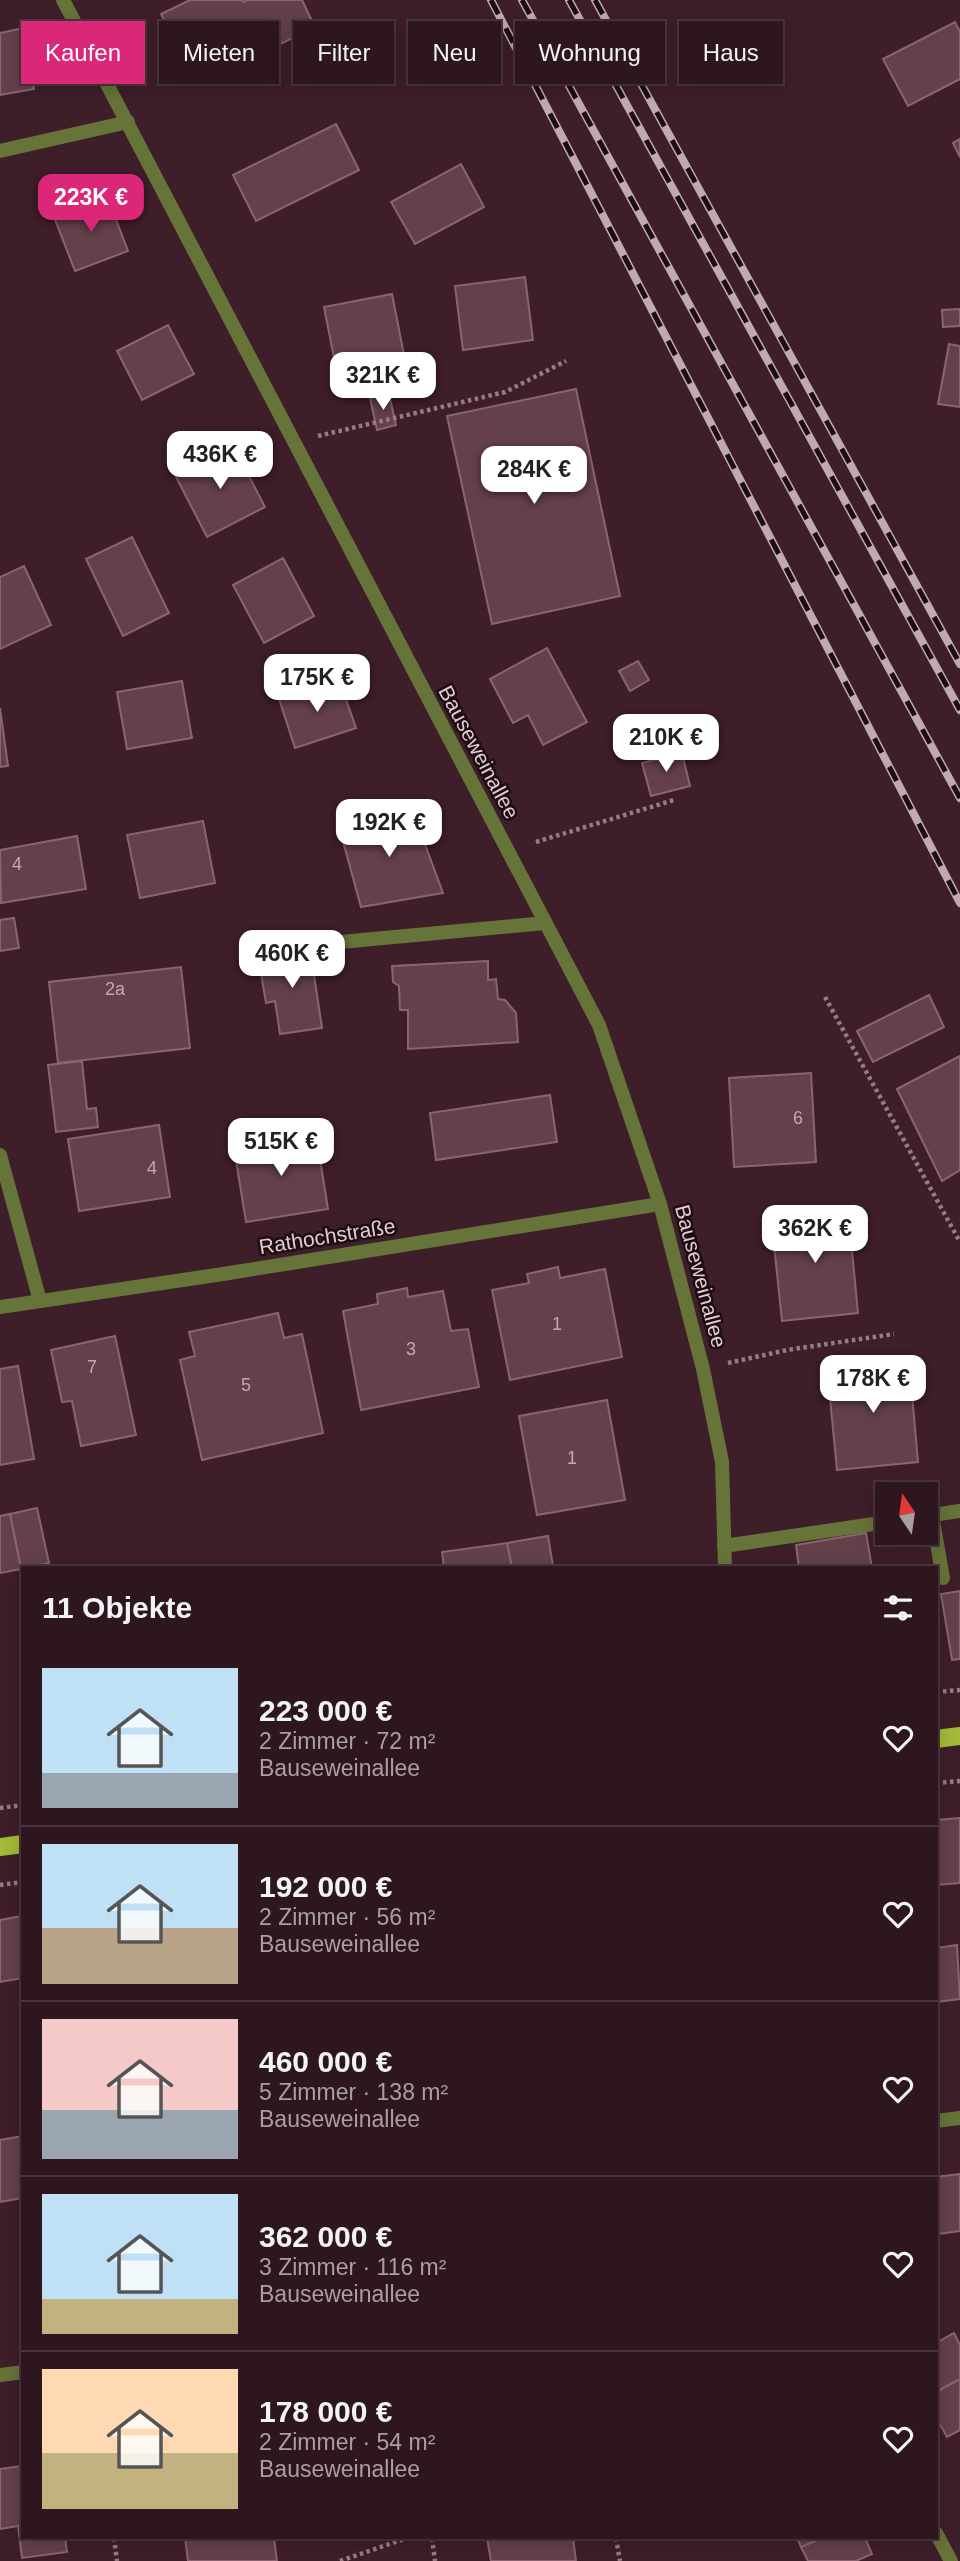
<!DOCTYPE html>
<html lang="de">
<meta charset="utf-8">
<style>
:root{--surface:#2e161f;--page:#361f28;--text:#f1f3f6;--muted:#a79fa4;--line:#49353d;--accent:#db2777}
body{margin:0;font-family:Helvetica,sans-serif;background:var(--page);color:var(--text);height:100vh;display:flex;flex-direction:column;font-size:26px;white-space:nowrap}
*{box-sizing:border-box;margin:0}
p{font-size:23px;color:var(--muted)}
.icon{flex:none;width:38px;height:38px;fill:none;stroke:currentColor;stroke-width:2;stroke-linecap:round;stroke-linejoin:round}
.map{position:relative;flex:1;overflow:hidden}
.details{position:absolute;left:21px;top:1566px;width:917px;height:973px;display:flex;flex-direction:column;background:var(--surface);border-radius:0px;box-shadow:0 4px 18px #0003,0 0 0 2px var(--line)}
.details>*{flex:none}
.banner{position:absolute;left:21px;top:21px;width:919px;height:63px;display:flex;gap:14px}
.needle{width:46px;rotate:347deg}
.buttons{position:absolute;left:875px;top:1482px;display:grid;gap:14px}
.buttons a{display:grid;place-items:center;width:63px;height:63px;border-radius:0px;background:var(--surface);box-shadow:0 4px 18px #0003,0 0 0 2px var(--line);font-size:35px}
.price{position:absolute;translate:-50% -60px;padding:0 16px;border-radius:14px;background:#fff;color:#222;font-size:23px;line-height:46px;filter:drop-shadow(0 2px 4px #0008)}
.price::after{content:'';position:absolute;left:50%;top:42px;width:21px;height:16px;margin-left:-10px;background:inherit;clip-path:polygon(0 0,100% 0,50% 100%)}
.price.active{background:var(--accent);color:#fff}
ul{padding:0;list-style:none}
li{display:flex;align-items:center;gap:21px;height:175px;padding:0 21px}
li+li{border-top:2px solid var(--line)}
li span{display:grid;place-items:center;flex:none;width:196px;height:140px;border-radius:0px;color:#555}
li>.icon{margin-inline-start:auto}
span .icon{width:84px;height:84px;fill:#fffc;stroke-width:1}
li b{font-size:30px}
h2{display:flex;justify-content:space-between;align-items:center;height:84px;padding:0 21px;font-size:30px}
.pill{padding:0 24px;border-radius:0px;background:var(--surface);box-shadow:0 4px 18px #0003,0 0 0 2px var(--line);font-size:24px;line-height:63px}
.pill.active{background:var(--accent);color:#fff}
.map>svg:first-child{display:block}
.building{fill:#64404b;stroke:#8b6470;stroke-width:2}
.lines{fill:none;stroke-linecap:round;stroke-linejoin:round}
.path{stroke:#977c85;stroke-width:4.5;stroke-dasharray:3.5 3.5;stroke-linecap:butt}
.service{stroke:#667339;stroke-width:14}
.minor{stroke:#667339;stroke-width:14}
.primary{stroke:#a3bb37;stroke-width:18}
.rail-casing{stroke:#c1a9b0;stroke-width:8}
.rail{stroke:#1c0d12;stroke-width:5;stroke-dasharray:16;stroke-linecap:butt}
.labels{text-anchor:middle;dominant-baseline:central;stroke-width:5;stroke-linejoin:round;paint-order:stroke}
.number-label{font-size:18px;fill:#c2a9b0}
.street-label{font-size:21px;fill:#e2ccd2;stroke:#1c0d12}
</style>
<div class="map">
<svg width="960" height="2561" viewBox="0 0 960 2561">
<rect width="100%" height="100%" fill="#3e1e29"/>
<g class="building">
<polygon points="190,0 242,0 243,2 248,0 302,0 315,27 260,54 252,36 187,68 161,14"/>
<polygon points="955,22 960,32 960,79 908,106 883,59"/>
<polygon points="24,28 34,89 0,95 0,33"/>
<polygon points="336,124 359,170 256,221 233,175"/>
<polygon points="960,139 960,157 953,143"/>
<polygon points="461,164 484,207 415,244 391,202"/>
<polygon points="107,196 128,251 75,271 54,217"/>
<polygon points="525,277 533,340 463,350 455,286"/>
<polygon points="392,294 405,360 337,373 324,307"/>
<polygon points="960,309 960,326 943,327 942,310"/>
<polygon points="168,325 194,374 142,400 117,351"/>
<polygon points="949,344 960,346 960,407 938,404"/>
<polygon points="576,389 620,596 492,624 447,416"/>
<polygon points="389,394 396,425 377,430 370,398"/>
<polygon points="233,445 265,507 207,537 175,475"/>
<polygon points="132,537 169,613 123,636 86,559"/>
<polygon points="283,558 314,616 264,643 233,585"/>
<polygon points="24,566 51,625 0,649 0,577"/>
<polygon points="547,648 587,722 543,745 528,715 513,723 490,679"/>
<polygon points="638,661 649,680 630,691 619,671"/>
<polygon points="339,679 356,728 295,748 279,699"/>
<polygon points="182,681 192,738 127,749 117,692"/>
<polygon points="0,708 8,766 0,767"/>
<polygon points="682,753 690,786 651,796 642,763"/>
<polygon points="413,812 443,893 361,907 338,823"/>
<polygon points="203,821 215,883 140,898 127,835"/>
<polygon points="77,836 86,889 1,903 0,850"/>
<polygon points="14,918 19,948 0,951 0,920"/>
<polygon points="310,948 322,1028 280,1034 275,1001 266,1003 258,956"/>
<polygon points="488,961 488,980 496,979 498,999 505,1000 516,1013 518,1042 408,1049 408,1010 400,1010 399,986 393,982 392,966"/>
<polygon points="181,967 190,1048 58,1063 49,982"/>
<polygon points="929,995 944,1027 873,1062 857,1031"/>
<polygon points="960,1056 960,1170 942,1181 897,1089"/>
<polygon points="82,1061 87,1109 96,1108 98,1127 56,1132 48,1065"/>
<polygon points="811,1073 816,1162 734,1167 729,1078"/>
<polygon points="550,1095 557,1142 436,1160 430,1113"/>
<polygon points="159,1125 170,1197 79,1211 68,1139"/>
<polygon points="316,1134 328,1209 246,1222 234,1148"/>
<polygon points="848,1209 858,1313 782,1321 771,1216"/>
<polygon points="558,1267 560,1278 605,1269 622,1357 510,1380 492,1290 529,1283 527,1274"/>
<polygon points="407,1288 408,1297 443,1291 451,1331 468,1329 479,1387 361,1410 343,1311 378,1304 377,1294"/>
<polygon points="278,1313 284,1338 302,1334 323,1433 202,1460 180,1360 195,1356 189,1332"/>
<polygon points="115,1336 136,1435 81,1446 72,1401 62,1402 51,1350"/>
<polygon points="909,1360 918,1462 837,1470 827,1368"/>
<polygon points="18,1366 34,1459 0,1465 0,1369"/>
<polygon points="607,1400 625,1500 537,1515 519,1416"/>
<polygon points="37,1508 49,1563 21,1569 10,1514"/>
<polygon points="10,1514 21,1569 0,1573 0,1516"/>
<polygon points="866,1533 872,1568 799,1568 796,1545"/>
<polygon points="548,1536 553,1566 512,1568 507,1543"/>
<polygon points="507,1543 512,1568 444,1568 442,1552"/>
<polygon points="960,1591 960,1659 952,1660 941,1594"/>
<polygon points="960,1818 960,1883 936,1885 936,1820"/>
<polygon points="22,1916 23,1978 0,1982 0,1920"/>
<polygon points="957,1945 960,1999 936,2002 936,1948"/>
<polygon points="23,2136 23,2198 0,2202 0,2140"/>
<polygon points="960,2174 960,2231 938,2234 936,2177"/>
<polygon points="954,2333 960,2345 960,2379 936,2392 936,2343"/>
<polygon points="960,2379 960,2430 947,2437 936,2417 936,2392"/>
<polygon points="23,2466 23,2538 65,2538 67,2552 22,2558 18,2526 0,2529 0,2469"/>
<polygon points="185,2538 274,2538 277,2561 188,2561"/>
<polygon points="487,2538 573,2538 576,2561 491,2561"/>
<polygon points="797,2538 822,2538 801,2547"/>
<polygon points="822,2538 865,2538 872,2554 856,2561 808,2561 801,2547"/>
</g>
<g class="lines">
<g class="path">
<polyline points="318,436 505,392 566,361"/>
<polyline points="536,842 674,800"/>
<polyline points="825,997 960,1242"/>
<polyline points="728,1363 787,1350 894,1334"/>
<polyline points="936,1692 960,1690"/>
<polyline points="936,1783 960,1781"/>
<polyline points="0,1808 23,1805"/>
<polyline points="0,1885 23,1882"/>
<polyline points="114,2538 117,2561"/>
<polyline points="432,2538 435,2561"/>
<polyline points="616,2538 620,2561"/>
<polyline points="340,2561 407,2538"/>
</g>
<g class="service">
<polyline points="330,943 545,923"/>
<polyline points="932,1515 943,1578"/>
<polyline points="926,1516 960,1511"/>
<polyline points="724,1546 887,1522"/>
</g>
<g class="minor">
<polyline points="63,0 599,1025 660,1204 703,1369 722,1462 725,1568"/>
<polyline points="0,151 128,122"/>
<polyline points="0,1155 40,1301"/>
<polyline points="0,1307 223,1274 660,1204"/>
<polyline points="936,2121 960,2118"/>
<polyline points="0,2375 23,2372"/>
<polyline points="936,2533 951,2561"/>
</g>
<g class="primary">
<polyline points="936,1739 960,1736"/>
<polyline points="0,1847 23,1844"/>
</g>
<g class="rail-casing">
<g id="rail">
<polyline points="491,0 960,903"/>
<polyline points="522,0 960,798"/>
<polyline points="569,0 960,710"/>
<polyline points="595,0 960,664"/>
</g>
</g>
<use href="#rail" class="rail"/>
</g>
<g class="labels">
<g class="number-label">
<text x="17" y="864">4</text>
<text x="115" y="989">2a</text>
<text x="798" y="1118">6</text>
<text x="152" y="1168">4</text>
<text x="557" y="1324">1</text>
<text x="411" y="1349">3</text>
<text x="92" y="1367">7</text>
<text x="246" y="1385">5</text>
<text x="572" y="1458">1</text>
</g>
<g class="street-label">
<text transform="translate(479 752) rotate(62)">Bauseweinallee</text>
<text transform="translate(327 1236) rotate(-9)">Rathochstraße</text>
<text transform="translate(701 1276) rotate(75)">Bauseweinallee</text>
</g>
</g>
</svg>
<div class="buttons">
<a><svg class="needle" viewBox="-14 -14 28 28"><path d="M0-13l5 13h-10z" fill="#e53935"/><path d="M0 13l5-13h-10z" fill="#a79fa4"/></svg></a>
</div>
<b class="price active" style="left:91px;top:234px">223K €</b>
<b class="price" style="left:383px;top:412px">321K €</b>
<b class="price" style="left:220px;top:491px">436K €</b>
<b class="price" style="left:534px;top:506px">284K €</b>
<b class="price" style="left:317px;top:714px">175K €</b>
<b class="price" style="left:666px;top:774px">210K €</b>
<b class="price" style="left:389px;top:859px">192K €</b>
<b class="price" style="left:292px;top:990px">460K €</b>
<b class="price" style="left:281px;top:1178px">515K €</b>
<b class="price" style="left:815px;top:1265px">362K €</b>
<b class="price" style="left:873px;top:1415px">178K €</b>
<div class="banner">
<a class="pill active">Kaufen</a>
<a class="pill">Mieten</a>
<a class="pill">Filter</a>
<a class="pill">Neu</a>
<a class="pill">Wohnung</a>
<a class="pill">Haus</a>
</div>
<section class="details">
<h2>11 Objekte<svg class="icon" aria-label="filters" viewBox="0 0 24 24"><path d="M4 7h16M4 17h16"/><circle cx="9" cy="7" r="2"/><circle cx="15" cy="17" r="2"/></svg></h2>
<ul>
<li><span style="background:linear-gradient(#bfe0f5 75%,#9aa5b1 0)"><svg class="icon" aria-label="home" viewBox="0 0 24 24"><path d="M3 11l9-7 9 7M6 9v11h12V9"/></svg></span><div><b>223 000 €</b><p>2 Zimmer · 72 m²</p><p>Bauseweinallee</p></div><svg class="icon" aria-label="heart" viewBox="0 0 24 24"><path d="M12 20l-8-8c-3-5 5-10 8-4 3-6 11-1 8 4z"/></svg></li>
<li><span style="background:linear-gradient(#bfe0f5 60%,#b9a48a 0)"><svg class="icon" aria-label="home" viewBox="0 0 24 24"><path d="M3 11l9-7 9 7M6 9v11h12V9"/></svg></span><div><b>192 000 €</b><p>2 Zimmer · 56 m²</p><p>Bauseweinallee</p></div><svg class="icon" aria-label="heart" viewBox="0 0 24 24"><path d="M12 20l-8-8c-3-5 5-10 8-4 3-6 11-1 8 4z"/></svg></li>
<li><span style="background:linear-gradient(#f6c9c9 65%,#9aa5b1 0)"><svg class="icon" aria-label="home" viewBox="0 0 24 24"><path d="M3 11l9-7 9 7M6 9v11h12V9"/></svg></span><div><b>460 000 €</b><p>5 Zimmer · 138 m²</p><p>Bauseweinallee</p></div><svg class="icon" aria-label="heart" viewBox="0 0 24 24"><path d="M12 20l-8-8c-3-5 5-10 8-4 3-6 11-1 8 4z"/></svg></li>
<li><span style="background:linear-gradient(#bfe0f5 75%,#c2b280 0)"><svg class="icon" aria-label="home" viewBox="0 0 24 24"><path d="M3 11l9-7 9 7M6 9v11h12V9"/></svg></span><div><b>362 000 €</b><p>3 Zimmer · 116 m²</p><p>Bauseweinallee</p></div><svg class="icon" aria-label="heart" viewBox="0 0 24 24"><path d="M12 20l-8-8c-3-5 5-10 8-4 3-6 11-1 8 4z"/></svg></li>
<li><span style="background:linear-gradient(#ffd9b3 60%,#c2b280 0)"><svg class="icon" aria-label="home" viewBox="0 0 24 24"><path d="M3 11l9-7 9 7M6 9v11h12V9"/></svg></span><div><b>178 000 €</b><p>2 Zimmer · 54 m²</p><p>Bauseweinallee</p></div><svg class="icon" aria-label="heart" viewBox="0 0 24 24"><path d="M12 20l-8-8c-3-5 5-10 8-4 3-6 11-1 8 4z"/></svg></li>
</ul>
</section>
</div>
